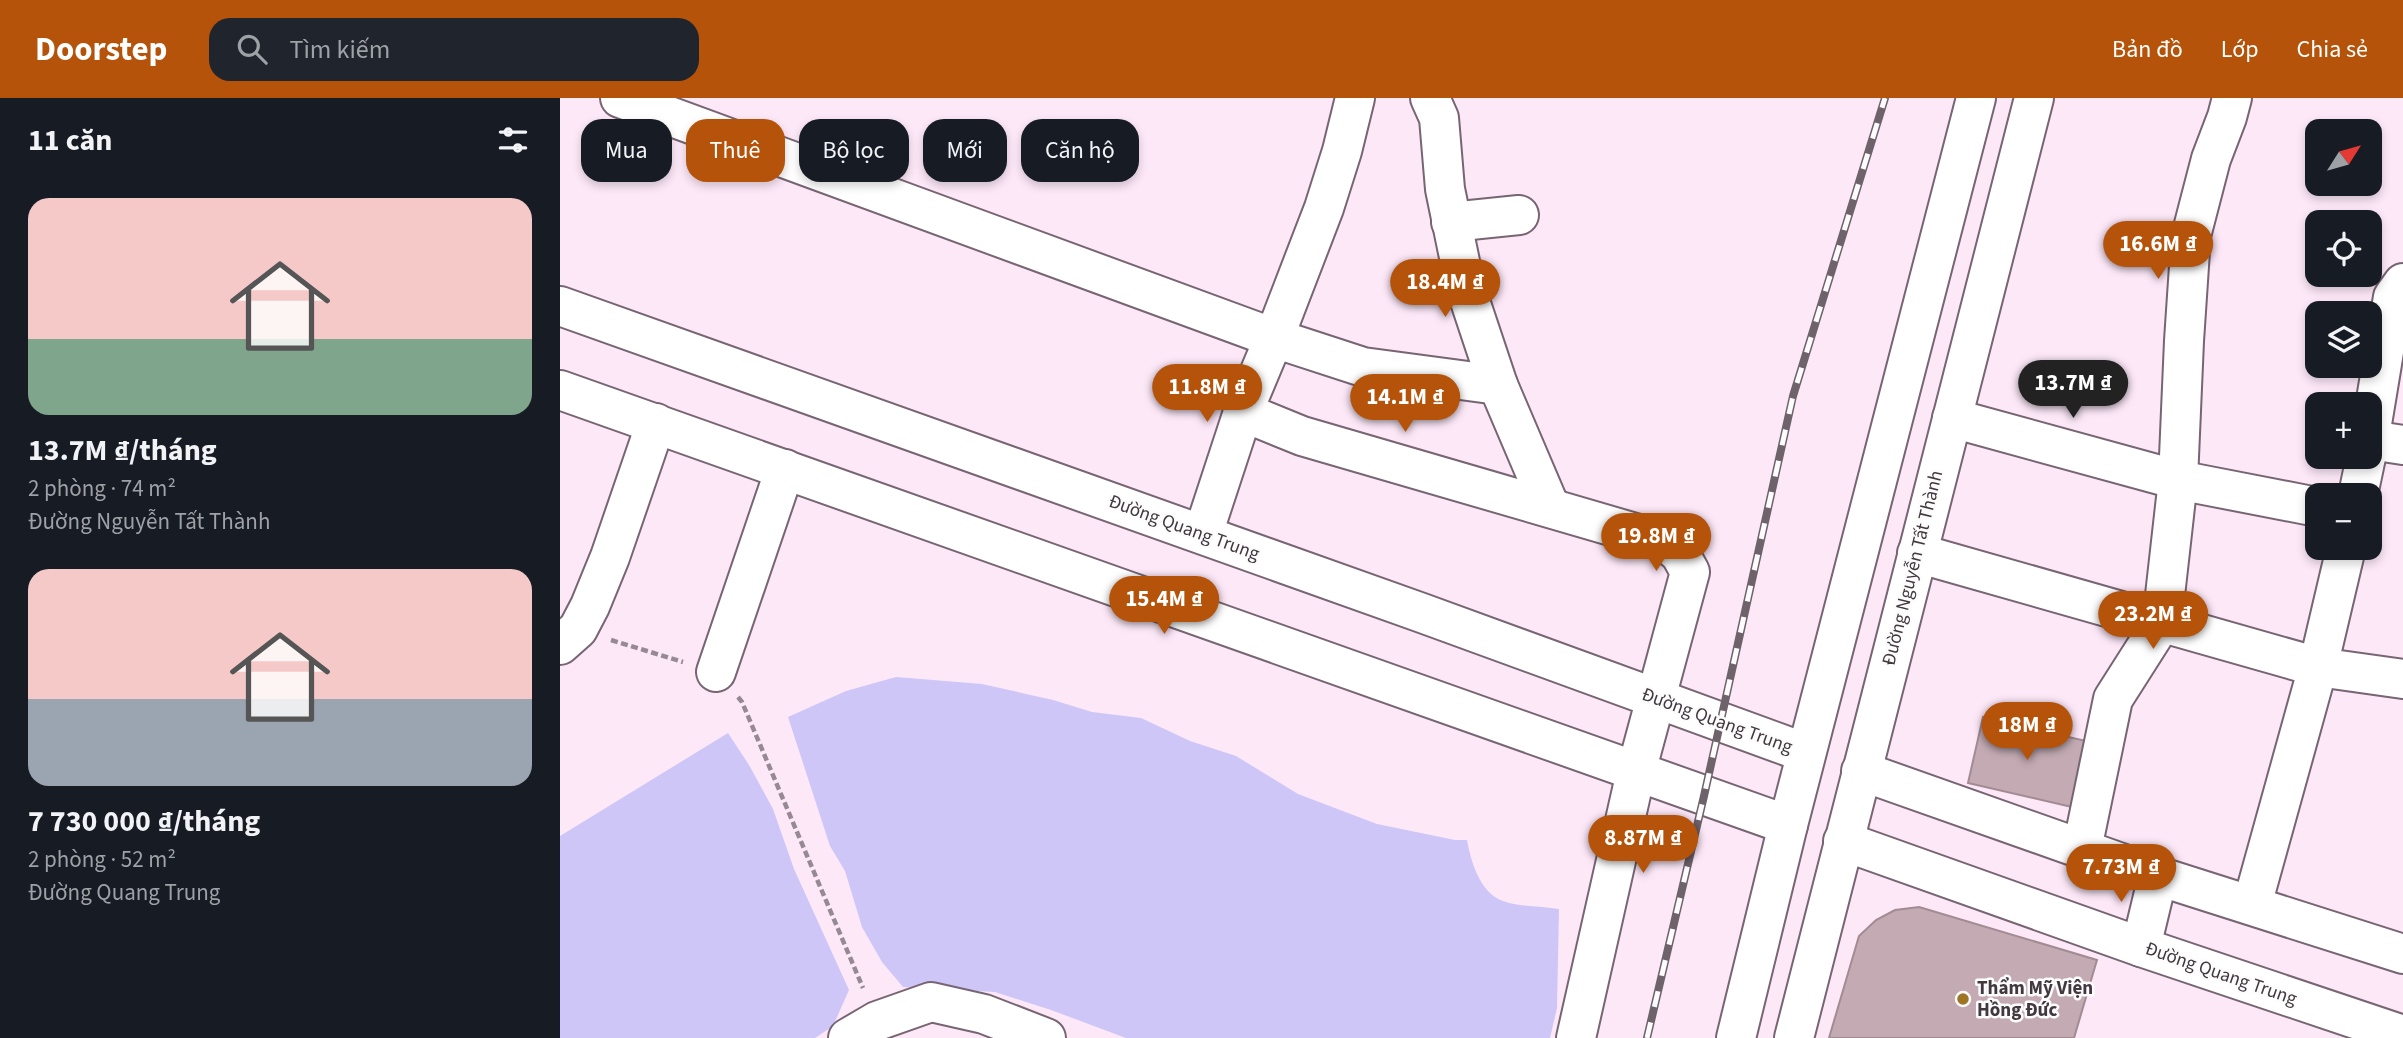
<!DOCTYPE html>
<html lang="vi">
<meta charset="utf-8">
<style>
:root{--surface:#171b24;--page:#20242c;--text:#f1f3f6;--muted:#9ea1a6;--accent:#b45309}
body{margin:0;font-family:"Source Sans 3",sans-serif;background:var(--page);color:var(--text);height:100vh;display:flex;flex-direction:column;font-size:26px;white-space:nowrap}
*{box-sizing:border-box;margin:0}
p{font-size:23px;color:var(--muted)}
.icon{flex:none;width:38px;height:38px;fill:none;stroke:currentColor;stroke-width:2;stroke-linecap:round;stroke-linejoin:round}
.map{position:relative;flex:1;overflow:hidden}
.sheet{display:flex;flex-direction:column;background:var(--surface);width:560px}
.sheet>*{flex:none}
.banner{position:absolute;left:21px;top:21px;width:665px;height:63px;display:flex;gap:14px}
.needle{width:46px;rotate:53deg}
.buttons{position:absolute;left:1745px;top:21px;display:grid;gap:14px}
.buttons a{display:grid;place-items:center;width:77px;height:77px;border-radius:14px;background:var(--surface);box-shadow:0 4px 10px #0003;font-size:35px}
.price{position:absolute;translate:-50% -60px;padding:0 16px;border-radius:24px;background:var(--accent);color:#fff;font-size:23px;line-height:46px;filter:drop-shadow(0 2px 4px #0008)}
.price::after{content:'';position:absolute;left:50%;top:42px;width:21px;height:16px;margin-left:-10px;background:inherit;clip-path:polygon(0 0,100% 0,50% 100%)}
.price.selected{background:#222;color:#fff}
ul{padding:0;list-style:none}
li{display:grid;align-content:center;gap:14px;height:371px;padding:0 28px}
li span{display:grid;place-items:center;height:217px;border-radius:21px;color:#555}
li>.icon{margin-inline-start:auto}
span .icon{width:126px;height:126px;fill:#fffc;stroke-width:1}
li b{font-size:30px}
h2{display:flex;justify-content:space-between;align-items:center;height:84px;padding:0 28px;font-size:30px}
.pill{padding:0 24px;border-radius:21px;background:var(--surface);box-shadow:0 4px 10px #0003;font-size:24px;line-height:63px}
.pill.selected{background:var(--accent);color:#fff}
header{display:flex;align-items:center;gap:42px;box-sizing:border-box;height:98px;padding:0 35px;background:var(--accent);color:#fff}
header strong{font-size:33px}
nav{display:flex;gap:38px;margin-inline-start:auto;font-size:24px}
.search{width:490px;height:63px;background:var(--page);display:flex;align-items:center;gap:18px;box-sizing:border-box;padding:0 24px;border-radius:21px;color:var(--muted);font-size:26px}
main{display:flex;flex:1;min-height:0}
.map>svg:first-child{display:block}
.water{fill:#cdc6f7}
.building{fill:#c3aab3;stroke:#a38b93;stroke-width:2}
.lines{fill:none;stroke-linecap:round;stroke-linejoin:round}
.minor-casing{stroke:#776573;stroke-width:42}
.major-casing{stroke:#776573;stroke-width:42}
.path{stroke:#978994;stroke-width:4.5;stroke-dasharray:7 3.5;stroke-linecap:butt}
.minor{stroke:#fff;stroke-width:38}
.major{stroke:#fff;stroke-width:38}
.rail-casing{stroke:#6e626b;stroke-width:8}
.rail{stroke:#fcfcfc;stroke-width:5;stroke-dasharray:16;stroke-linecap:butt}
.poi-dot{fill:#9e7524;stroke:#fcfcfc;stroke-width:2.5}
.labels{text-anchor:middle;dominant-baseline:central;stroke-width:5;stroke-linejoin:round;paint-order:stroke}
.street-label{font-size:19px;fill:#41393f;stroke:#fcfcfc}
.poi-label{font-size:19px;font-weight:bold;fill:#41393f;stroke:#fcfcfc;text-anchor:start}
</style>
<header>
<strong>Doorstep</strong>
<div class="search"><svg class="icon" aria-label="search" viewBox="0 0 24 24"><circle cx="10" cy="10" r="6"/><path d="M15 15l6 6"/></svg>Tìm kiếm</div>
<nav><a>Bản đồ</a><a>Lớp</a><a>Chia sẻ</a></nav>
</header>
<main>
<section class="sheet">
<h2>11 căn<svg class="icon" aria-label="filters" viewBox="0 0 24 24"><path d="M4 7h16M4 17h16"/><circle cx="9" cy="7" r="2"/><circle cx="15" cy="17" r="2"/></svg></h2>
<ul>
<li><span style="background:linear-gradient(#f6c9c9 65%,#7fa58c 0)"><svg class="icon" aria-label="home" viewBox="0 0 24 24"><path d="M3 11l9-7 9 7M6 9v11h12V9"/></svg></span><div><b>13.7M ₫/tháng</b><p>2 phòng · 74 m²</p><p>Đường Nguyễn Tất Thành</p></div></li>
<li><span style="background:linear-gradient(#f6c9c9 60%,#9aa5b1 0)"><svg class="icon" aria-label="home" viewBox="0 0 24 24"><path d="M3 11l9-7 9 7M6 9v11h12V9"/></svg></span><div><b>7 730 000 ₫/tháng</b><p>2 phòng · 52 m²</p><p>Đường Quang Trung</p></div></li>
</ul>
</section>
<div class="map">
<svg width="1843" height="940" viewBox="0 0 1843 940">
<rect width="100%" height="100%" fill="#fde8f8"/>
<g class="water">
<path d="M336,579l86,7 71,16 39,12 49,6 49,23 46,15 62,38 79,30 78,16h12c4,22 13,53 36,61 16,6 39,5 56,8l-2,99 -7,30h-424l-75,-28 -56,-18 -92,-5 -21,-25 -20,-35 -17,-56 -15,-25 -42,-129 58,-26z"/>
<polygon points="168,635 189,667 213,711 234,771 289,892 273,928 255,940 0,940 0,738"/>
</g>
<g class="building">
<polygon points="1423,619 1526,643 1512,709 1408,685"/>
<polygon points="1359,809 1537,862 1514,940 1269,940 1299,838 1316,822 1335,812"/>
</g>
<g class="lines">
<g class="minor-casing">
<g id="minor">
<polyline points="60,0 714,240 803,269 938,287"/>
<polyline points="870,0 879,20 885,91 905,188 938,287 990,409"/>
<polyline points="891,124 959,117"/>
<polyline points="683,314 742,338 1106,444 1120,456 1130,474 1076,674 1016,940"/>
<polyline points="1392,320 1618,382 1757,409"/>
<polyline points="1810,338 1833,199 1843,185"/>
<polyline points="1810,342 1843,347"/>
<polyline points="1798,397 1806,359"/>
<polyline points="643,436 683,314 714,240 764,110 782,53 795,0"/>
<polyline points="1357,455 1758,569 1843,581"/>
<polyline points="0,547 18,531 30,508 50,459 96,325"/>
<polyline points="156,574 225,371"/>
<polyline points="1522,751 1553,601 1602,524 1618,382 1624,243 1631,138 1651,61 1667,19 1672,0"/>
<polyline points="1692,807 1758,569 1786,450"/>
<polyline points="288,940 317,923 371,904 424,916 486,940"/>
</g>
</g>
<g class="major-casing">
<g id="major">
<polyline points="0,208 862,515 1246,655"/>
<polyline points="0,292 1228,727"/>
<polyline points="1301,673 1598,778 1843,856"/>
<polyline points="1283,743 1581,849 1843,937"/>
<polyline points="1581,849 1598,778"/>
<polyline points="1176,940 1228,727 1416,0"/>
<polyline points="1234,940 1474,0"/>
</g>
</g>
<g class="path">
<polyline points="51,542 123,564"/>
<polyline points="178,599 182,604 303,890"/>
</g>
<use href="#minor" class="minor"/>
<use href="#major" class="major"/>
<g class="rail-casing">
<polyline id="rail" points="1087,940 1144,698 1233,298 1325,0"/>
</g>
<use href="#rail" class="rail"/>
</g>
<circle class="poi-dot" cx="1403" cy="901" r="7"/>
<g class="labels">
<g class="street-label">
<text transform="translate(624 430) rotate(20)">Đường Quang Trung</text>
<text transform="translate(1353 470) rotate(-76)">Đường Nguyễn Tất Thành</text>
<text transform="translate(1157 623) rotate(20)">Đường Quang Trung</text>
<text transform="translate(1661 876) rotate(19)">Đường Quang Trung</text>
</g>
<g class="poi-label">
<text x="1417" y="890">Thẩm Mỹ Viện<tspan x="1417" dy="22">Hồng Đức</tspan></text>
</g>
</g>
</svg>
<div class="buttons">
<a><svg class="needle" viewBox="-14 -14 28 28"><path d="M0-13l5 13h-10z" fill="#e53935"/><path d="M0 13l5-13h-10z" fill="#9ea1a6"/></svg></a>
<a><svg class="icon" aria-label="locate" viewBox="0 0 24 24"><circle cx="12" cy="12" r="6"/><path d="M12 2v4M12 18v4M2 12h4M18 12h4"/></svg></a>
<a><svg class="icon" aria-label="layers" viewBox="0 0 24 24"><path d="M12 4l9 5-9 5-9-5zM3 14l9 5 9-5"/></svg></a>
<a>+</a>
<a>−</a>
</div>
<b class="price" style="left:1598px;top:183px">16.6M ₫</b>
<b class="price" style="left:885px;top:221px">18.4M ₫</b>
<b class="price selected" style="left:1513px;top:322px">13.7M ₫</b>
<b class="price" style="left:647px;top:326px">11.8M ₫</b>
<b class="price" style="left:845px;top:336px">14.1M ₫</b>
<b class="price" style="left:1096px;top:475px">19.8M ₫</b>
<b class="price" style="left:604px;top:538px">15.4M ₫</b>
<b class="price" style="left:1593px;top:553px">23.2M ₫</b>
<b class="price" style="left:1467px;top:664px">18M ₫</b>
<b class="price" style="left:1083px;top:777px">8.87M ₫</b>
<b class="price" style="left:1561px;top:806px">7.73M ₫</b>
<div class="banner">
<a class="pill">Mua</a>
<a class="pill selected">Thuê</a>
<a class="pill">Bộ lọc</a>
<a class="pill">Mới</a>
<a class="pill">Căn hộ</a>
</div>
</div>
</main>
